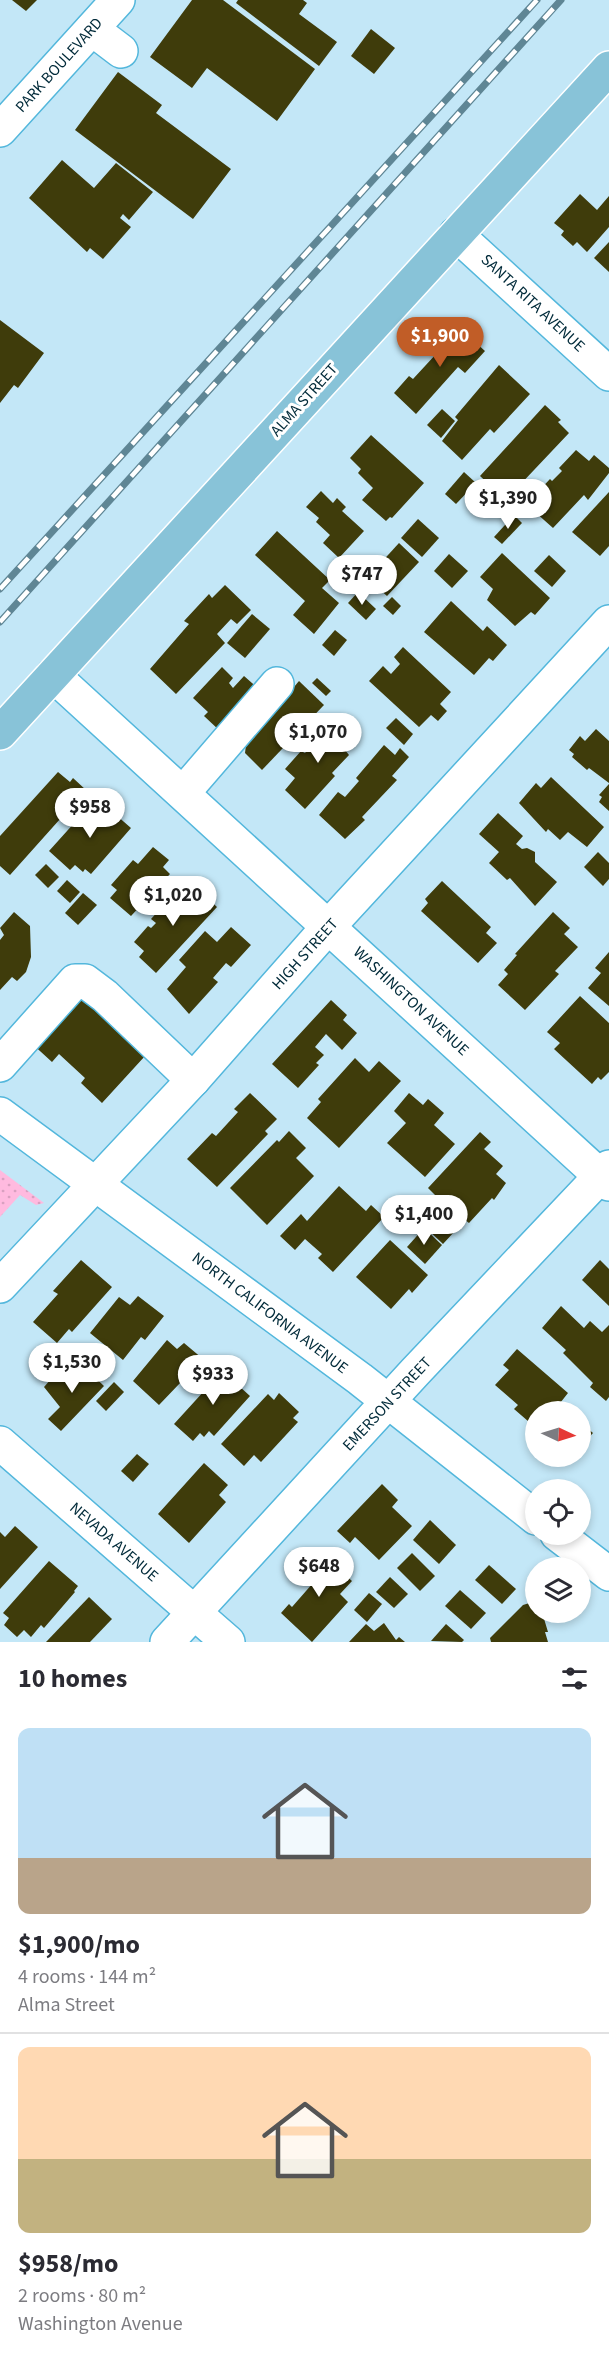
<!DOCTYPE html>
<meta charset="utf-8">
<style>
:root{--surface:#fff;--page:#f7f7f7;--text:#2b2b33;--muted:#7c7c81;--line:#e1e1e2;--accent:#c15d27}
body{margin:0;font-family:"Source Sans 3",sans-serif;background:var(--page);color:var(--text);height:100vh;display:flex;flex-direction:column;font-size:22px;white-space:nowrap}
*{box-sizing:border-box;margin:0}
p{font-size:20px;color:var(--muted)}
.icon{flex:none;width:33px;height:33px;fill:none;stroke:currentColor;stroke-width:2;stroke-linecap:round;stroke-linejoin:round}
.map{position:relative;height:1642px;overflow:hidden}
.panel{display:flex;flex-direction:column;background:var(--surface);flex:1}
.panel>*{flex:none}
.needle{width:39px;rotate:94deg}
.tools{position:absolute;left:525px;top:1401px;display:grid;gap:12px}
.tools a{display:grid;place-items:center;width:66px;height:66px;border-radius:50%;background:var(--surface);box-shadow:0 3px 9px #0003;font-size:30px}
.price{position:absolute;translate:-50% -51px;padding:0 14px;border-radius:21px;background:#fff;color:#222;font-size:20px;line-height:39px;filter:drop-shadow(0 2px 3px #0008)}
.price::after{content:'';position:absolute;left:50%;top:36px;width:18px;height:14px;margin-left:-9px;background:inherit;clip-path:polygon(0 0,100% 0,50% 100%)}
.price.current{background:var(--accent);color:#fff}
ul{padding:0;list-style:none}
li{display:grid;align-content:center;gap:12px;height:318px;padding:0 18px}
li+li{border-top:2px solid var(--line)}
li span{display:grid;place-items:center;height:186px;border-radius:12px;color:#555}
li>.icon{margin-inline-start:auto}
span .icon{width:108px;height:108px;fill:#fffc;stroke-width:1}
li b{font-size:26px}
h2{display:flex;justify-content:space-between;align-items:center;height:72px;padding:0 18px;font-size:26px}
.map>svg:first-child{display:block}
.park{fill:url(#park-dots)}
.building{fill:#3f3c0b}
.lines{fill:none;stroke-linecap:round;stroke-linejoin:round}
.minor-casing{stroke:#53b7dc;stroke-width:36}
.major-casing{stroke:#fff;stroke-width:36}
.minor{stroke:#fff;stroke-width:33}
.major{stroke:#88c3d8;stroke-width:33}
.rail-casing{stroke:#5f8695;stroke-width:7}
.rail{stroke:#fff;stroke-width:4.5;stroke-dasharray:14;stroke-linecap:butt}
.labels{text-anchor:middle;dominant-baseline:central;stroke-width:6;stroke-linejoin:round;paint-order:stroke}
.street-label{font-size:16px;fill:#002a39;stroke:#fff}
</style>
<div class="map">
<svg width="609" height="1642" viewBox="0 0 609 1642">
<defs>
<pattern id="park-dots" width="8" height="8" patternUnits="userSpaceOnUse" patternTransform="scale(1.5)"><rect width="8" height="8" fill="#ffbadf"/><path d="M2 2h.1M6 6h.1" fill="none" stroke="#d9a0c0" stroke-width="1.8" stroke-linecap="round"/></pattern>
</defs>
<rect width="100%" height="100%" fill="#c3e7f7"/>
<polygon class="park" points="0,1170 44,1203 36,1205 20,1195 0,1217"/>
<g class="building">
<polygon points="12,0 37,0 26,11"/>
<polygon points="192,0 223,0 315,69 277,121 207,68 192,88 150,57"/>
<polygon points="238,0 303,0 307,3 299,14 337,42 319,66 236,3"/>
<polygon points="371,29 395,48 374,74 351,56"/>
<polygon points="118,72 162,105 156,113 231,169 193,219 75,130"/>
<polygon points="62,160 94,188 116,163 153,192 129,220 123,214 120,218 131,227 103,259 90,248 87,252 29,198"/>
<polygon points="580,194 597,210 609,196 609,227 587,252 577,242 573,246 561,235 564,231 554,223"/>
<polygon points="609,242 609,272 594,258"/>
<polygon points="0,320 44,353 18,388 14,385 0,403"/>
<polygon points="455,324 485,351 465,373 458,367 416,414 394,393 409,376 413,379 437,353 432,349"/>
<polygon points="499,365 530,394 494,433 490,429 462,460 442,441 458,420 455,417"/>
<polygon points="545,405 561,420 558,422 569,433 501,505 488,493 493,488 480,476"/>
<polygon points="442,409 455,421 441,438 427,425"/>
<polygon points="371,435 424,483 392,518 390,517 386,521 362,500 373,488 358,473 361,469 350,458"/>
<polygon points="576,450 589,461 594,455 609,468 609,473 588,500 584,495 553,528 535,512 542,504 534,496 550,479 552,481 562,471 559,468"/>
<polygon points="464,472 476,483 456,504 445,494"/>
<polygon points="321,491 333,503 337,498 346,507 342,511 364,531 339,558 323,543 330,535 316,522 319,518 306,507"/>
<polygon points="609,492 609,546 600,556 572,532"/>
<polygon points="514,515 522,523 502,544 494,537"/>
<polygon points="418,519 439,538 422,557 401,538"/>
<polygon points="277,531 330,580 322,588 339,603 314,634 293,615 305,601 255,555"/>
<polygon points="399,543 419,562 387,596 367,578"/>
<polygon points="502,553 550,598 535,615 531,612 515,626 487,600 493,589 480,577"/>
<polygon points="449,554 468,571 452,588 434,571"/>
<polygon points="549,555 566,571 552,587 534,571"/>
<polygon points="225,585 251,610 237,624 231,619 217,634 225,643 176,694 150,669 189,624 184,621 209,594 212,598"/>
<polygon points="358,592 376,609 366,620 348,603"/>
<polygon points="392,597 401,606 393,615 383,606"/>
<polygon points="451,601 483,631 487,626 507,645 493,661 489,658 474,675 424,632"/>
<polygon points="252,614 270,629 245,658 227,643"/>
<polygon points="335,630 347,640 334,656 322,645"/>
<polygon points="403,647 451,692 440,704 447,711 438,721 431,715 419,727 369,681 383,666 391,674 400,664 394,657"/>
<polygon points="222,667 233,678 229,683 233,688 244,676 259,689 220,731 204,716 208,712 193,698"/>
<polygon points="317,678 331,691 326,696 312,683"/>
<polygon points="299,681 324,705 262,770 245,753 246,745"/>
<polygon points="396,718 413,734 404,745 386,728"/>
<polygon points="333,720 356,738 345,750 349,755 332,773 335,776 305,809 285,790 295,778 285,769 301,751 305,753"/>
<polygon points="596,729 609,741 609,783 589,768 587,770 572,757 574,754 569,750 580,736 585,741"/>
<polygon points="384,745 395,755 400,748 409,757 392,776 397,780 362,817 365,820 345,839 319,815 338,792 345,797 359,781 356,778"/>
<polygon points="58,772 70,782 73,778 86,790 10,875 0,866 0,836"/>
<polygon points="551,777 604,827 587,847 568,832 560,840 548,829 546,832 519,803 536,783 541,788"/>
<polygon points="609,784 609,811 599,802 602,797 599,795"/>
<polygon points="94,801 113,818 116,815 131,828 91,874 85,869 83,872 75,865 70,870 49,851"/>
<polygon points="498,813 523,836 516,844 522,849 527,848 535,852 535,862 557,882 535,906 510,878 507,880 489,863 499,852 479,834"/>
<polygon points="153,847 169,860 163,867 170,874 131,916 110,898 117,890 111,885 133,860 138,864"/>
<polygon points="598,852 609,863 609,879 603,886 584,867"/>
<polygon points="46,864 59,877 48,888 35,875"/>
<polygon points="67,880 80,892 70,903 57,891"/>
<polygon points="442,881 491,927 486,933 497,943 478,963 421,911 428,903 425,899"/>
<polygon points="182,885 200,901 205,896 217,907 156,973 139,957 144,951 134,942 148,926 151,928 156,923 151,919"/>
<polygon points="83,893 97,905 78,925 65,913"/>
<polygon points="14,912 30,926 31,957 26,972 17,981 12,977 0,990 0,940 4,935 0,928"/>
<polygon points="553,912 570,928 564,934 578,947 555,971 559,974 525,1010 498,985 508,974 504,970 517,955 515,954"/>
<polygon points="231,927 251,945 231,967 226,963 213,978 218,982 189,1014 167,989 186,967 179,960 205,931 217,942"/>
<polygon points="609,952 609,1006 588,988 601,973 595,968"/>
<polygon points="80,986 145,1056 102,1103 81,1083 85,1078 59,1054 52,1062 29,1041"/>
<polygon points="580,996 609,1023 609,1072 601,1080 598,1077 592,1084 554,1049 560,1043 547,1032"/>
<polygon points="331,1000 347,1015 343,1020 357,1033 342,1050 326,1034 315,1047 324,1055 316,1063 319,1065 298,1088 272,1064"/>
<polygon points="355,1058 369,1072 379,1061 401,1081 339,1148 307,1118 321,1102 318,1099"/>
<polygon points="250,1093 277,1119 265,1131 268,1134 217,1187 187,1159 212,1133 216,1136 238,1112 234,1109"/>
<polygon points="409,1093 423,1105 428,1099 444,1113 434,1125 455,1144 425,1177 387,1143 406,1123 394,1111"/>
<polygon points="289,1131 306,1148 296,1158 314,1176 267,1225 230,1188 277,1140 279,1142"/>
<polygon points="480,1132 491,1142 484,1149 503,1166 496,1174 506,1183 494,1200 492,1198 469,1223 465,1220 443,1244 425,1227 429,1223 419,1213 427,1199 430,1202 436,1196 428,1188"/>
<polygon points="339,1186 366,1211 371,1205 384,1217 333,1272 318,1258 322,1254 305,1239 295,1250 280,1236 301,1214 307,1221"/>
<polygon points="424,1228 442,1245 425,1264 407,1247"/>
<polygon points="390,1240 428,1275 412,1293 409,1289 391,1309 356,1277"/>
<polygon points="81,1260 112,1287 72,1332 69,1329 57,1343 33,1322 58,1294 53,1291"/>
<polygon points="600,1260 609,1269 609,1306 582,1280"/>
<polygon points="138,1296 164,1316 145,1340 141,1337 123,1360 90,1333 119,1297 130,1305"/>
<polygon points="561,1306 584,1328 590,1321 602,1332 609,1325 609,1397 606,1401 590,1387 593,1383 563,1353 566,1350 542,1328"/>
<polygon points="167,1340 177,1349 184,1343 203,1359 159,1405 133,1381"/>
<polygon points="517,1349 568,1393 553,1412 536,1412 536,1428 514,1409 518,1405 495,1385 509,1370 503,1365"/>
<polygon points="80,1363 104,1386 61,1431 48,1419 60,1407 44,1387 58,1371 65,1378"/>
<polygon points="220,1367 242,1384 239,1386 250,1396 214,1436 209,1431 204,1437 200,1433 193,1441 174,1424 205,1390 201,1387"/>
<polygon points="114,1382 124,1392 106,1411 96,1401"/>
<polygon points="279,1393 299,1412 293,1418 298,1422 261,1462 254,1455 244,1466 221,1444 268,1394 274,1400"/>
<polygon points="580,1422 593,1433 580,1447"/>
<polygon points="137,1454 149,1464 133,1482 121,1471"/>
<polygon points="204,1463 228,1485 219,1495 226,1502 189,1543 158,1514"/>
<polygon points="382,1484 398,1500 392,1507 412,1526 379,1560 355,1537 350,1543 337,1531"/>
<polygon points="430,1520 456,1545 439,1564 413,1540"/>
<polygon points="15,1526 38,1547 0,1589 0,1532 5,1537"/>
<polygon points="319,1551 352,1581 340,1594 348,1602 312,1642 281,1613 289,1604 292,1607 313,1583 300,1572"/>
<polygon points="412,1553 435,1576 420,1591 397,1568"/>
<polygon points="49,1561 78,1586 74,1591 75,1592 44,1628 41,1625 31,1637 24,1630 17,1637 4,1625 9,1618 3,1613"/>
<polygon points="489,1565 516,1589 502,1604 475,1580"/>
<polygon points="390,1577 408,1594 394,1608 376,1592"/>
<polygon points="460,1590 486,1613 471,1629 445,1606"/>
<polygon points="369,1593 382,1604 367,1622 354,1610"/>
<polygon points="89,1597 112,1619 90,1642 46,1642"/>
<polygon points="536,1601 536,1612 542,1612 548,1632 545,1632 548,1642 491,1642 490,1638 523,1605"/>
<polygon points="384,1623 396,1640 399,1637 405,1642 349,1642 366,1624 374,1631"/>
<polygon points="446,1624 464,1640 462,1642 431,1641"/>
</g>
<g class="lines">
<g class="minor-casing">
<g id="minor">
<polyline points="92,29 121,51"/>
<polyline points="0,130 118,0"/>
<polyline points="456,234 609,374"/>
<polyline points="53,675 609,1184"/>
<polyline points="183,793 277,684"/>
<polyline points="0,1065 75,981 85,981 105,996 193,1080"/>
<polyline points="0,1114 360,1379 536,1518"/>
<polyline points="0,1286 193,1080 329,926 609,622"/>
<polyline points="0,1443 228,1642"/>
<polyline points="557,1534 609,1574"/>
<polyline points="167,1642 415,1372 609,1167"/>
</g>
</g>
<g class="major-casing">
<polyline id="major" points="0,733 609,68"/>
</g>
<use href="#minor" class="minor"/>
<use href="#major" class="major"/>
<g class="rail-casing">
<g id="rail">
<polyline points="0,589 537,0"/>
<polyline points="0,622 561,0"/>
</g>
</g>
<use href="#rail" class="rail"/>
</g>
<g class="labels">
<g class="street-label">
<text transform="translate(59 65) rotate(-48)">PARK BOULEVARD</text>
<text transform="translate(533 303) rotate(43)">SANTA RITA AVENUE</text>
<text transform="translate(304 400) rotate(-48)">ALMA STREET</text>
<text transform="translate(305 954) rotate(-48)">HIGH STREET</text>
<text transform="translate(411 1001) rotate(43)">WASHINGTON AVENUE</text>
<text transform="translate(270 1313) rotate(37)">NORTH CALIFORNIA AVENUE</text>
<text transform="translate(387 1404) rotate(-47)">EMERSON STREET</text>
<text transform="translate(114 1542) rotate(41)">NEVADA AVENUE</text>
</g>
</g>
</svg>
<div class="tools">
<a><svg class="needle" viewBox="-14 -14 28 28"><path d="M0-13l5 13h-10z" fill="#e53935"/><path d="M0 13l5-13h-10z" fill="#7c7c81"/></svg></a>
<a><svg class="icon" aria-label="locate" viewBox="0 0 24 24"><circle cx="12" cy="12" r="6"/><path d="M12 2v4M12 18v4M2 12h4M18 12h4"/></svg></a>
<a><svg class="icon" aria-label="layers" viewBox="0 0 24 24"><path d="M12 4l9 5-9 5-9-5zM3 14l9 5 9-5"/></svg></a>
</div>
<b class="price current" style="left:440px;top:368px">$1,900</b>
<b class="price" style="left:508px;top:530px">$1,390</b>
<b class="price" style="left:362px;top:606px">$747</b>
<b class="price" style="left:318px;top:764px">$1,070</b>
<b class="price" style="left:90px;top:839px">$958</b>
<b class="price" style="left:173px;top:927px">$1,020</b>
<b class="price" style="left:424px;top:1246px">$1,400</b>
<b class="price" style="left:72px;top:1394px">$1,530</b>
<b class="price" style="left:213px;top:1406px">$933</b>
<b class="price" style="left:319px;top:1598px">$648</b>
</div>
<section class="panel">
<h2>10 homes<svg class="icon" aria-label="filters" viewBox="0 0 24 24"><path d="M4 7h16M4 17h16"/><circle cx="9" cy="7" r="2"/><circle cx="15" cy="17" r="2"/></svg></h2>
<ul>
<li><span style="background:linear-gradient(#bfe0f5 70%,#b9a48a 0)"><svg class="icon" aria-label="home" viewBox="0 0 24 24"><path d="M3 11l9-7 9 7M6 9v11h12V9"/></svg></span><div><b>$1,900/mo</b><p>4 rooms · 144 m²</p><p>Alma Street</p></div></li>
<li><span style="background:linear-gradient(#ffd9b3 60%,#c2b280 0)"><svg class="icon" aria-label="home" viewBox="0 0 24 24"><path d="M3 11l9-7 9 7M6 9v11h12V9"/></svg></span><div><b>$958/mo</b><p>2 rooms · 80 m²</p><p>Washington Avenue</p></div></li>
</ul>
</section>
